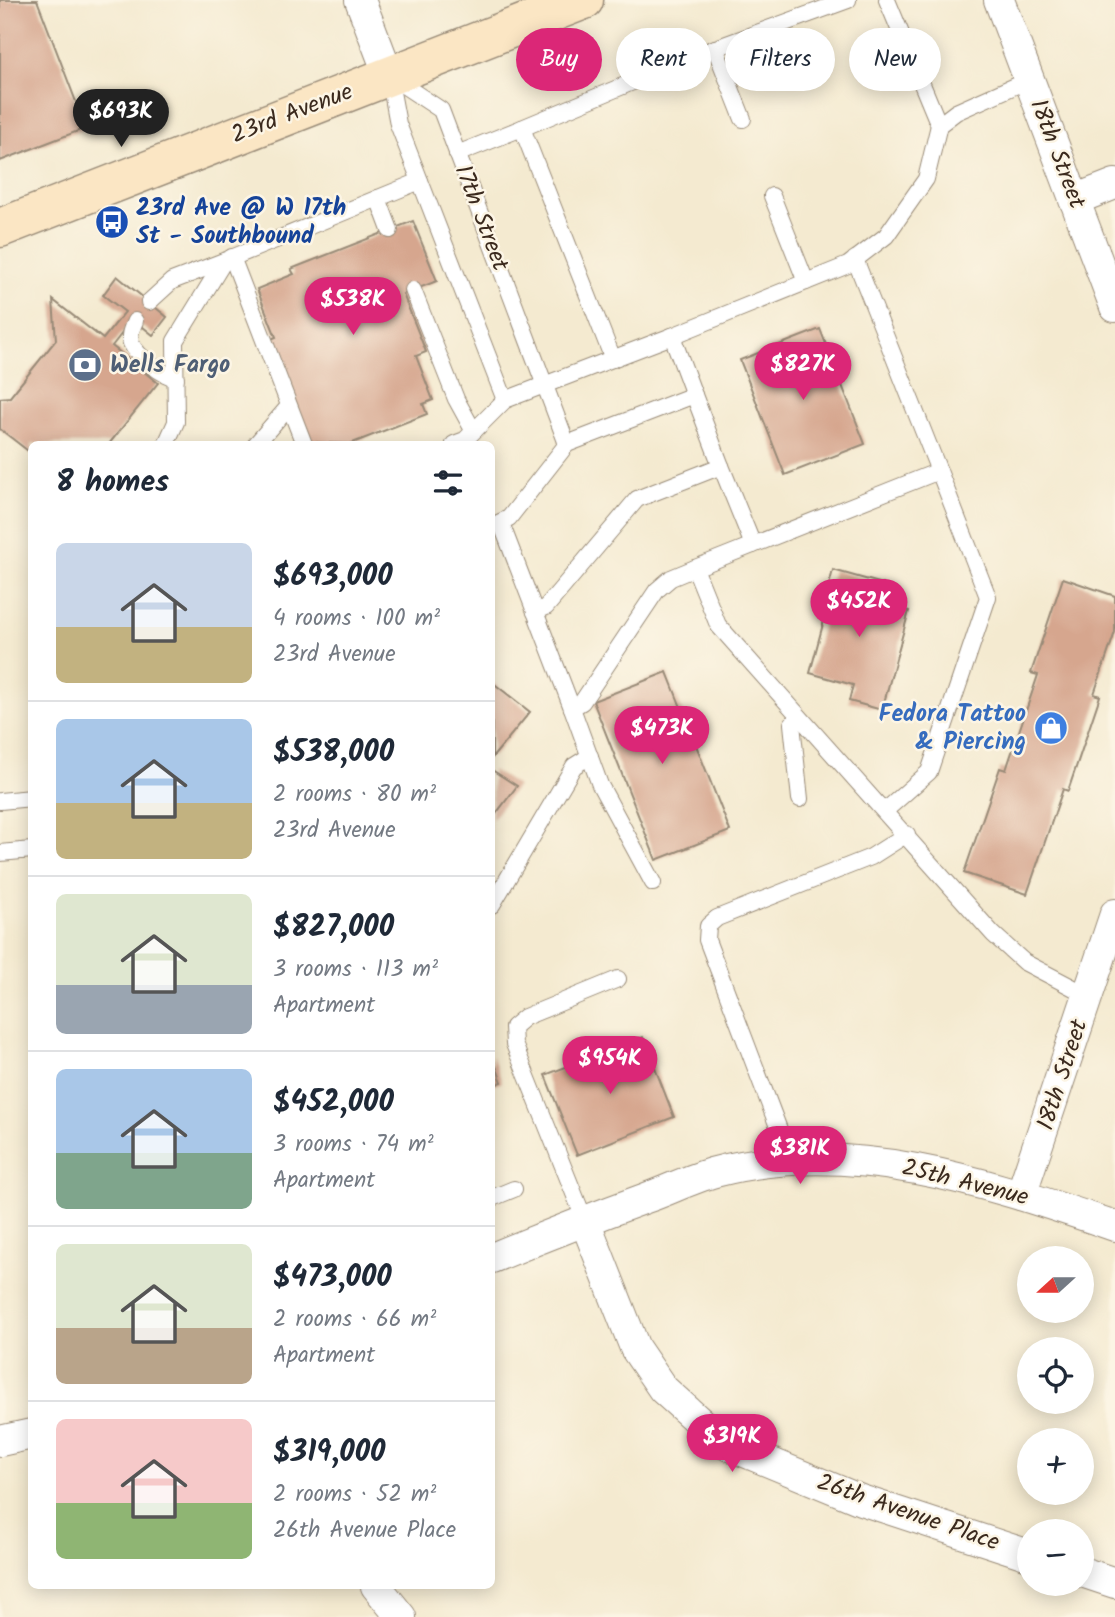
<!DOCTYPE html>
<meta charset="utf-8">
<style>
:root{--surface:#fff;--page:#f2f2f3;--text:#1f2937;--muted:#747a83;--line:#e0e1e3;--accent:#db2777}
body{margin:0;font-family:Kalam,sans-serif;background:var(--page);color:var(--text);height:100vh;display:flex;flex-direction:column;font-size:26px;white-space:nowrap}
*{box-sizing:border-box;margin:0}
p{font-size:23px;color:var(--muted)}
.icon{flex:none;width:38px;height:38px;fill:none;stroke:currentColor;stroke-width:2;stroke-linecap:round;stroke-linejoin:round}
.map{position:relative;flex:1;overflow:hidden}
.panel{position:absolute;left:28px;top:441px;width:467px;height:1148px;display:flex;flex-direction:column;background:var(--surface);border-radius:10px;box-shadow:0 4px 18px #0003}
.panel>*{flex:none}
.guide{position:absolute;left:516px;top:28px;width:494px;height:63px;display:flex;gap:14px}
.needle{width:46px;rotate:249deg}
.buttons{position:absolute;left:1017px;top:1246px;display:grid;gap:14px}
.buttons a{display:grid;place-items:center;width:77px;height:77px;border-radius:50%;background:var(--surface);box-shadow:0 4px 18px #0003;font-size:35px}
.price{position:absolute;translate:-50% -60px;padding:0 16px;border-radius:24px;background:var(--accent);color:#fff;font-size:23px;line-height:46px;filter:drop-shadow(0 2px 4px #0008)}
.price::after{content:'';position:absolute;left:50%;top:42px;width:21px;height:16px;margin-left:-10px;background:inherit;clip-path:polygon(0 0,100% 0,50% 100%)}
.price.active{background:#222;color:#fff}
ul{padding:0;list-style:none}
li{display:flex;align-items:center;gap:21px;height:175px;padding:0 28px}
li+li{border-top:2px solid var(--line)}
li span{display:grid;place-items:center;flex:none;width:196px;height:140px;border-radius:10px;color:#555}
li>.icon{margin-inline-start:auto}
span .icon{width:84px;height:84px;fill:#fffc;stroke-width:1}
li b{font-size:30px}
h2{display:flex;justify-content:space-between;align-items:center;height:84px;padding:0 28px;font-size:30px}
.tag{padding:0 24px;border-radius:32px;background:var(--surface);box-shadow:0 4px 18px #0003;font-size:24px;line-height:63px}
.tag.active{background:var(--accent);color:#fff}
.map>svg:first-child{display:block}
.building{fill:#d6a68e}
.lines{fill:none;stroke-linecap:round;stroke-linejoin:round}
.lane-casing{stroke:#988a77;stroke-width:18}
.street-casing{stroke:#988a77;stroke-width:32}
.secondary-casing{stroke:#988a77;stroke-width:41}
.lane{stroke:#fff;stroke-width:16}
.street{stroke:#fff;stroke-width:30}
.secondary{stroke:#fbe6c4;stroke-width:38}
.labels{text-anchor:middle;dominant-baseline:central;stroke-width:5;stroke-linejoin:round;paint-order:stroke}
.street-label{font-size:24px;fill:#3b2a1e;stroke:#fcf5e5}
.transit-label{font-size:24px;font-weight:bold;fill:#164399;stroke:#fcf5e5;text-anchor:start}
.service-label{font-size:24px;font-weight:bold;fill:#4e5e75;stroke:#fcf5e5;text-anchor:start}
.shop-label{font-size:24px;font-weight:bold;fill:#366cbe;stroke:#fcf5e5;text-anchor:end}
</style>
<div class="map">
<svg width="1115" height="1617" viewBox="0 0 1115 1617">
<rect width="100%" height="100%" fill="#fcf5e5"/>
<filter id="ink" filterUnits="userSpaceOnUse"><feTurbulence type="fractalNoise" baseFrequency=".0143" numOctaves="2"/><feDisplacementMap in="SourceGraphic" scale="14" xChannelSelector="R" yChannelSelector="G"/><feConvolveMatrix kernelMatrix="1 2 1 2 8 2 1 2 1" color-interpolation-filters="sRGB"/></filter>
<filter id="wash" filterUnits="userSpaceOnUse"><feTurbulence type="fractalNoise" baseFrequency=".00686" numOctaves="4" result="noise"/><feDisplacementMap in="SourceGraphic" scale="28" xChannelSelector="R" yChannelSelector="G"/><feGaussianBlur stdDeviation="1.57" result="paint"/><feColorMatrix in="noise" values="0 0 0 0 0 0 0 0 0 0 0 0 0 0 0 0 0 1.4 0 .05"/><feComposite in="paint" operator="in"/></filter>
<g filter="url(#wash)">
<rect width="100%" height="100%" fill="#f4ead0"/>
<g id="blocks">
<g class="building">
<polygon points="0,0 37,0 86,128 0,161"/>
<polygon points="413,221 437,281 403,294 426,352 416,356 433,400 423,404 427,414 350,444 306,442 271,339 276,337 257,289 294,274 291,269"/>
<polygon points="117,276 167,317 153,335 133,319 112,346 158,383 109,444 32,444 32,454 0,429 0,398 10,397 56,340 53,300 103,339 125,312 103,295"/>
<polygon points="820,329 865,444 785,475 740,360"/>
<polygon points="833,570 883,584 878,603 909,611 882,710 849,701 853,685 810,673 831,594 827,593"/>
<polygon points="1063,578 1115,596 1115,632 1094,694 1100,696 1068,791 1063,789 1027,894 964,873 1000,768 1006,770 1038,675 1031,673"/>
<polygon points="667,672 730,831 656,860 593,701"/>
<polygon points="492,682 530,712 492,758"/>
<polygon points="492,770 517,786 492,819"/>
<polygon points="643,1037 674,1117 577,1155 545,1075"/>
<polygon points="492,1056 502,1082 492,1086"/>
</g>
</g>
</g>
<g filter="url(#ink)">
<use href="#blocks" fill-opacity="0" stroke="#988a77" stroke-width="2"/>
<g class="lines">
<g class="lane-casing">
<g id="lane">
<polyline points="887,0 939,125"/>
<polyline points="715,48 743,119"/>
<polyline points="389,76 398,124 505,400"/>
<polyline points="391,77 441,110 567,444"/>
<polyline points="457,154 522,128"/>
<polyline points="772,196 806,282"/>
<polyline points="378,198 390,230"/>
<polyline points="232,257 304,444"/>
<polyline points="855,259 939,471 695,568 718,625 993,934 1024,962 1089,996"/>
<polyline points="413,290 456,399 473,430"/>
<polyline points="149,302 172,281 224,261"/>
<path d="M135,321c-3,7 -7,14 -4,22 6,13 32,33 45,35"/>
<polyline points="613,359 522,128 702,53 848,0"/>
<polyline points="166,444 176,422 175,341 224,261 420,181"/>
<polyline points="256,444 289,406"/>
<polyline points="454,444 465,440 505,400 672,336"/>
<polyline points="721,466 753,545"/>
<polyline points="501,523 572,708"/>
<polyline points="492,526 509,518 567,444 694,395 672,336 848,265 886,236 926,179 939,125 956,112 1028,80"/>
<polyline points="535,612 546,607 637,499 721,466 694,395"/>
<polyline points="798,718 792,724 800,799"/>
<polyline points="0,801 32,798"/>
<polyline points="886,810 929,772 988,597 939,471"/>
<polyline points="0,853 32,850"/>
<polyline points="653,883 600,785 572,708 582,702 657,590 671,578 695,568"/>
<polyline points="492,905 574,766 590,756"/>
<polyline points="791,1161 707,940 708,926 717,918 871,857 907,834"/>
<polyline points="492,1198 514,1189"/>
<polyline points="585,1221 514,1044 513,1027 525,1017 618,979"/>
</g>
</g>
<g class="street-casing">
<g id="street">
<polyline points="360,0 389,76"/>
<polyline points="999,0 1115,307"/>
<polyline points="1074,200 1115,184"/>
<polyline points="1021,1195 1115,914"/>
<polyline points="585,1221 635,1348 663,1389 723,1443 861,1500 1029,1555"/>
<path d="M492,1258c51,-21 102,-41 154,-60 23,-8 46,-20 69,-26 136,-36 272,11 400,54"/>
<polyline points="0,1441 32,1434"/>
<polyline points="1082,1572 1115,1583"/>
<polyline points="376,1586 401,1617"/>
</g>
</g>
<g class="secondary-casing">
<polyline id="secondary" points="0,228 584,0"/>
</g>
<use href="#lane" class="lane"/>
<use href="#street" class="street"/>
<use href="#secondary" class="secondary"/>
</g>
</g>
<defs>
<g id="bus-disc" transform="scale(1.75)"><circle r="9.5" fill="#1a4fb4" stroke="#fcf5e5"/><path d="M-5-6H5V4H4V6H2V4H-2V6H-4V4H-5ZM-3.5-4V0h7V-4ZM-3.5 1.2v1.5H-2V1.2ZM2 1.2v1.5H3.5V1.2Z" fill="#fff"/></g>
<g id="bank-disc" transform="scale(1.75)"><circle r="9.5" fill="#5c6f8a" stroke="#fcf5e5"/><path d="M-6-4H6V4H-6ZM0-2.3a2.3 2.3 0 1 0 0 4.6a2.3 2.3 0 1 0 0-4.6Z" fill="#fff"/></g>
<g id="shop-disc" transform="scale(1.75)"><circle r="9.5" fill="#3f7fe0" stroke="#fcf5e5"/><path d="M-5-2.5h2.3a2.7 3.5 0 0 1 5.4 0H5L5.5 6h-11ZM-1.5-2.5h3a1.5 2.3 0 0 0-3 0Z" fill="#fff"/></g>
</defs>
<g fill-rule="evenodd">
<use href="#bus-disc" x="112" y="222"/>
<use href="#bank-disc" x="85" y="365"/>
<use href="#shop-disc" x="1051" y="728"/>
</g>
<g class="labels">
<g class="street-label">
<text transform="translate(292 114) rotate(-21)">23rd Avenue</text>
<text transform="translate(1057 154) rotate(69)">18th Street</text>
<text transform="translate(481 218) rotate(69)">17th Street</text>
<text transform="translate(1063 1075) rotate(-72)">18th Street</text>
<text transform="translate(965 1183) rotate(14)">25th Avenue</text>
<text transform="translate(908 1513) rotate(19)">26th Avenue Place</text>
</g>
<g class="transit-label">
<text x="136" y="208">23rd Ave @ W 17th<tspan x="136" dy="28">St - Southbound</tspan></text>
</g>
<g class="service-label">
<text x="110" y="365">Wells Fargo</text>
</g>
<g class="shop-label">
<text x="1026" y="714">Fedora Tattoo<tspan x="1026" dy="28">&amp; Piercing</tspan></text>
</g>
</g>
</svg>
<div class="buttons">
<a><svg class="needle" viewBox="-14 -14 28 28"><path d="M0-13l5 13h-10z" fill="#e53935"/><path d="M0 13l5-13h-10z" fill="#747a83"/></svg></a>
<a><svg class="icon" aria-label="locate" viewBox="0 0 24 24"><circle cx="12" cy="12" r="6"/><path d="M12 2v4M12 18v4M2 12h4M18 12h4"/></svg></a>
<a>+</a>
<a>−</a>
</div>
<b class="price active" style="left:121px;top:149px">$693K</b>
<b class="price" style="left:353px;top:337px">$538K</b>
<b class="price" style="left:803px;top:402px">$827K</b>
<b class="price" style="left:859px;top:639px">$452K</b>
<b class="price" style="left:662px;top:766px">$473K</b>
<b class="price" style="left:610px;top:1096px">$954K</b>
<b class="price" style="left:800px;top:1186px">$381K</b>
<b class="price" style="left:732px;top:1474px">$319K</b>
<div class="guide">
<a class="tag active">Buy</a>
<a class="tag">Rent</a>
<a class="tag">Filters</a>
<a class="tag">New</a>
</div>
<section class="panel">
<h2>8 homes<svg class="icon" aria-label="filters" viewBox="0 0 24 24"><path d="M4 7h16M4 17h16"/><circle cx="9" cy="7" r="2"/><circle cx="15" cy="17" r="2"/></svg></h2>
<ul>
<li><span style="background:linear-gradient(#c9d6e8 60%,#c2b280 0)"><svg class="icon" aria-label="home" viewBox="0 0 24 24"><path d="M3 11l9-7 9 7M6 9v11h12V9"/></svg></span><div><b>$693,000</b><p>4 rooms · 100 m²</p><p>23rd Avenue</p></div></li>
<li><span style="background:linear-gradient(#a9c7e8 60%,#c2b280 0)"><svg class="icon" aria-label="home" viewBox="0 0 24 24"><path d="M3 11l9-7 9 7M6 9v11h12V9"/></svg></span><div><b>$538,000</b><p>2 rooms · 80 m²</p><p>23rd Avenue</p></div></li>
<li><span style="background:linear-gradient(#dfe7d0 65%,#9aa5b1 0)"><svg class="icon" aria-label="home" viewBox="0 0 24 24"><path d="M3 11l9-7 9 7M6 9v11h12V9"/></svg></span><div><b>$827,000</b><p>3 rooms · 113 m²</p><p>Apartment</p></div></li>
<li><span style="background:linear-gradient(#a9c7e8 60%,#7fa58c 0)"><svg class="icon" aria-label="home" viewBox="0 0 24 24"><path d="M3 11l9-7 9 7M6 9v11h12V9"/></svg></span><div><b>$452,000</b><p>3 rooms · 74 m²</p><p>Apartment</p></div></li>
<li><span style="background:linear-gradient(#dfe7d0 60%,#b9a48a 0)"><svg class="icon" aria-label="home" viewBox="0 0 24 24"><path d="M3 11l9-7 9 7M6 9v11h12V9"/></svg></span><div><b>$473,000</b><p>2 rooms · 66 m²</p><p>Apartment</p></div></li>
<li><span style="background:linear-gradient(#f6c9c9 60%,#8fb573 0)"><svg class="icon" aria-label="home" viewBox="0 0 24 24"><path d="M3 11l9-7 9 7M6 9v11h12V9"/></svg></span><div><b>$319,000</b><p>2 rooms · 52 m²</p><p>26th Avenue Place</p></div></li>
</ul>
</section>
</div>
